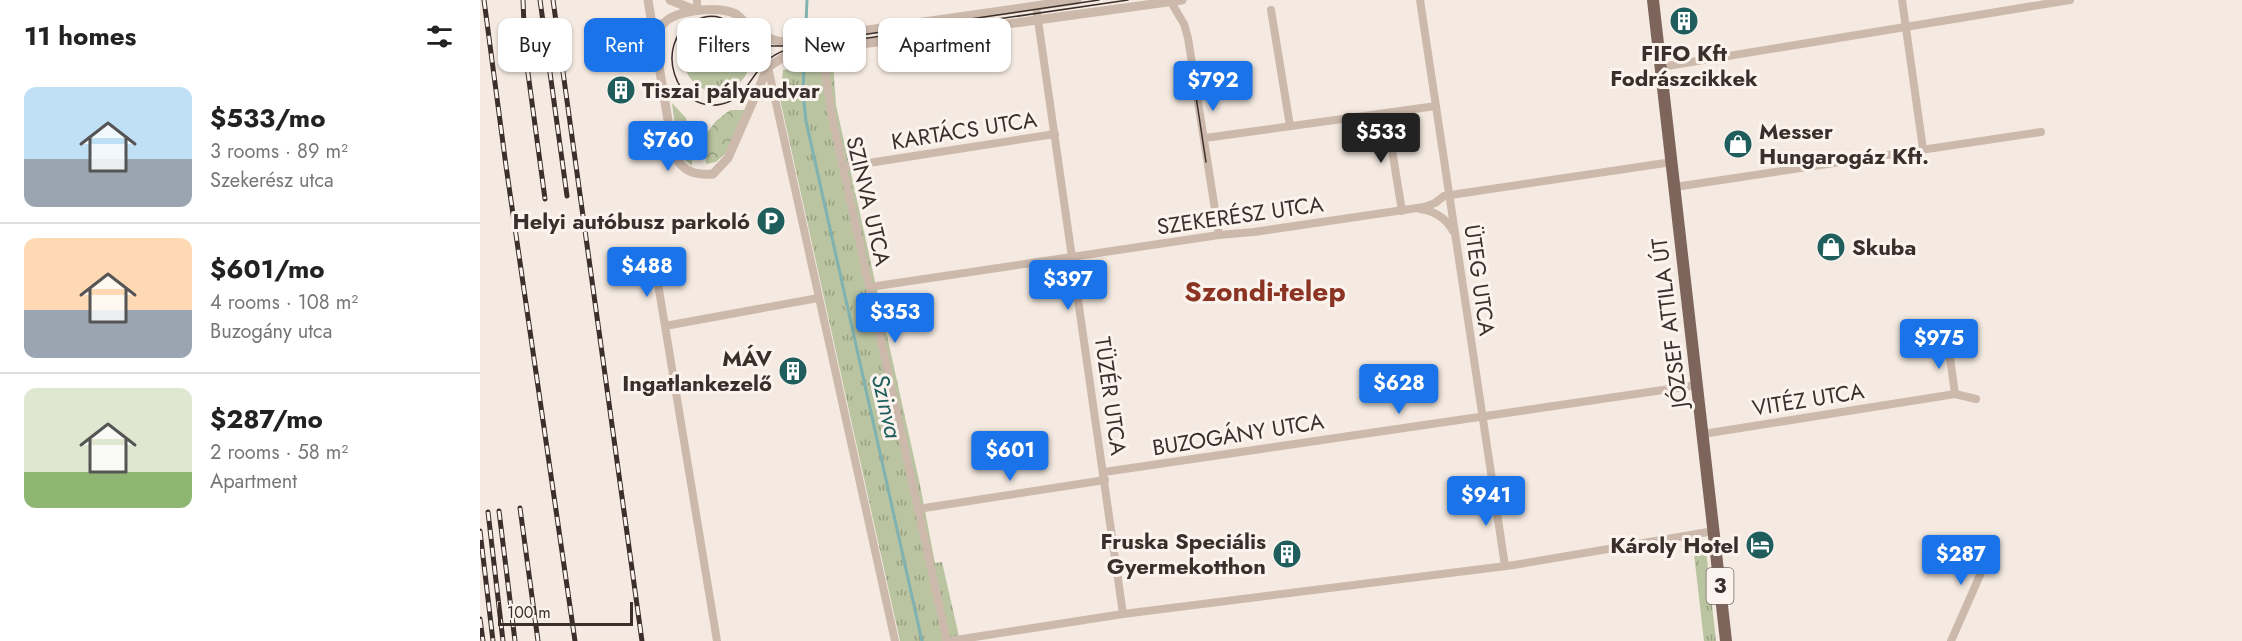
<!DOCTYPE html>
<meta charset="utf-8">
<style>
:root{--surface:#fff;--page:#f2f2f2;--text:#222;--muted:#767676;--line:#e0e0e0;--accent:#1a73e8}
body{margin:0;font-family:Jost,sans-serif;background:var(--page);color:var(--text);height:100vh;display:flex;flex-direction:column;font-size:22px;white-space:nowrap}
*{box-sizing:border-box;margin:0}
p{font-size:20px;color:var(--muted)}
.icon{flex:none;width:33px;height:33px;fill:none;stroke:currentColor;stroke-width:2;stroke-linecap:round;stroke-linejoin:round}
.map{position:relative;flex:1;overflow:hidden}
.details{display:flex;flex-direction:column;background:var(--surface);width:480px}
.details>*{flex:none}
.hud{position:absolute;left:18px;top:18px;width:570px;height:54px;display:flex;gap:12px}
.scale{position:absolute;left:18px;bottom:15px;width:135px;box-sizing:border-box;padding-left:6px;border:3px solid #3b2f2b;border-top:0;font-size:16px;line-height:21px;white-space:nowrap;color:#3b2f2b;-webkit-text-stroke:4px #fbf4ee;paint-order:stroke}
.price{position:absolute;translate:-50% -51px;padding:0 14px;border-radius:6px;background:var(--accent);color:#fff;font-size:20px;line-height:39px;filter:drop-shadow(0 2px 3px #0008)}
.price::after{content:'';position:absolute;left:50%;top:36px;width:18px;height:14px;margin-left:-9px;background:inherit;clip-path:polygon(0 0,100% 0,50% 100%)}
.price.selected{background:#222;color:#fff}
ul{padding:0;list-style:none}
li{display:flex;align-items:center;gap:18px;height:150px;padding:0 24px}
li+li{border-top:2px solid var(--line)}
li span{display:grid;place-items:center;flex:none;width:168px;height:120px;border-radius:12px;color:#555}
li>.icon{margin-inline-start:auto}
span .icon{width:72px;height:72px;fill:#fffc;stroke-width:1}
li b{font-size:26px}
h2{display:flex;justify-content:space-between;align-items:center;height:72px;padding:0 24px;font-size:26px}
.pill{padding:0 21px;border-radius:12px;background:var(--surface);box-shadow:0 2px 4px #0004;font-size:21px;line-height:54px}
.pill.selected{background:var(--accent);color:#fff}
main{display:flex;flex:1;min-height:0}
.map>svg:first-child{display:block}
.grass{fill:url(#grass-tufts)}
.park{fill:url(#park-crowns)}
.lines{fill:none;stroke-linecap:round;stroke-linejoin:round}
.stream{stroke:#7fb2b0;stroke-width:3}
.minor{stroke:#cdb9ac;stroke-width:8}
.tertiary{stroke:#cdb9ac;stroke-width:9}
.primary{stroke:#7d655c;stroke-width:12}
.tram{stroke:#3b2f2b;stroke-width:1.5}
.rail-casing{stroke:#3b2f2b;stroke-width:5}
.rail{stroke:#fbf4ee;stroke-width:3;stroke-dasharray:9;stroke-linecap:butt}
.labels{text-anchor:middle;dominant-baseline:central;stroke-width:6;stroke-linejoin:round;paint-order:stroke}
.shield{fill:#fbf4ee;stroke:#756a66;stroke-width:1.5}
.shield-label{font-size:21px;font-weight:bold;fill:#3b2f2b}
.poi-label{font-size:22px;font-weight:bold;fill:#3b2f2b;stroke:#fbf4ee;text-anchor:end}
.street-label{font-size:22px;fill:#3b2f2b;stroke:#fbf4ee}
.water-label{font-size:24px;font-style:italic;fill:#1f5e5d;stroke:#fbf4ee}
.district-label{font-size:28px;font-weight:bold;fill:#8b3423;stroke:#fbf4ee}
</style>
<main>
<section class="details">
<h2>11 homes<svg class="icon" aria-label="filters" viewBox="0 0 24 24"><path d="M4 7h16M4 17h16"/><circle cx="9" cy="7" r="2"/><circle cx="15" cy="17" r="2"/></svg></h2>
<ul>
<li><span style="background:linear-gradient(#bfe0f5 60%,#9aa5b1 0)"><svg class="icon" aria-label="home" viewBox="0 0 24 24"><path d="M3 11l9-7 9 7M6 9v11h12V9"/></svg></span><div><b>$533/mo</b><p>3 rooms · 89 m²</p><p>Szekerész utca</p></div></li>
<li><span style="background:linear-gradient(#ffd9b3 60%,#9aa5b1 0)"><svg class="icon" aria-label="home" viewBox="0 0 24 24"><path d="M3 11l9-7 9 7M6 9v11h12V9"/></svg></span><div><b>$601/mo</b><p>4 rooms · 108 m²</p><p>Buzogány utca</p></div></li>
<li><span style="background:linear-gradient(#dfe7d0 70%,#8fb573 0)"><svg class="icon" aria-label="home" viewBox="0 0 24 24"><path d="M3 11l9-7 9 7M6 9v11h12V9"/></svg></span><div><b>$287/mo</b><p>2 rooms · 58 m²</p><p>Apartment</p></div></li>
</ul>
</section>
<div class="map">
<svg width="1762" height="641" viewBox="0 0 1762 641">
<defs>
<pattern id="grass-tufts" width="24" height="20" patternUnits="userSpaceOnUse" patternTransform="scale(1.5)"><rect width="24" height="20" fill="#bac4a0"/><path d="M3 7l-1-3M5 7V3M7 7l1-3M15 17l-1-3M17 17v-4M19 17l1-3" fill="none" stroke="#98a083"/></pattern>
<pattern id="park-crowns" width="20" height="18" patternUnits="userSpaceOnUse" patternTransform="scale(1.5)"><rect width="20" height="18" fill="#bac4a0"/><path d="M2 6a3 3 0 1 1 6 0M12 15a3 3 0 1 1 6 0" fill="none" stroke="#98a083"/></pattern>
</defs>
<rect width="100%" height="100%" fill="#f4eae1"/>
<g class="grass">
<circle cx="237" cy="59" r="33"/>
<polygon points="353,63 356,105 440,485 455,563 462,562 480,641 420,641 300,99 303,70"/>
<polygon points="1200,546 1226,550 1236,641 1224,641 1214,554"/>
</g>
<g class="park">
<polygon points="192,103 206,118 212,143 212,166 201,156 197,142"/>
<polygon points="250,110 266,110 246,153 236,162 226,164 223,138 236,121"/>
</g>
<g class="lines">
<polyline class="stream" points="327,0 323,92 326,121 442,641"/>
<g class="minor">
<polyline points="217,0 217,11"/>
<polyline points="940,0 1025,566"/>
<polyline points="1422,0 1443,149"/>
<polyline points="691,2 704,24 708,38 739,235"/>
<polyline points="556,6 643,614"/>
<polyline points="791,10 810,126"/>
<polyline points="346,36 346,78 352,117 467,641"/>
<polyline points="288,67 415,641"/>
<polyline points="1181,67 1590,0"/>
<polyline points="906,113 922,211"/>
<polyline points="725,138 956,106"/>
<polyline points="363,167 575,134"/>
<polyline points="1195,187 1561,132"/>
<path d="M940,209c14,2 26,9 33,22"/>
<polyline points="175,266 185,326"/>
<polyline points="390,287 739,235 774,232 944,207 955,203 964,196 1192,162"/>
<polyline points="1468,343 1475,394"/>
<polyline points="1223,434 1475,394 1496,399"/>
<polyline points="624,472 1217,385"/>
<polyline points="438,509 625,480"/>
<polyline points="237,641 185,326 338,298"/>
<polyline points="469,641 643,614 1034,565 1234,531"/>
<polyline points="1471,641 1515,541"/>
</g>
<g class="tertiary">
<path d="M168,0l25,150c6,20 20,26 40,24l15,-16 40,-91 -4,-23 -5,-9"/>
<polyline points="190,0 215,10"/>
<path d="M175,48c1,-9 2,-19 9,-25 14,-14 55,-17 72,-9 3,2 7,7 10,9 12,11 21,16 37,19l294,-42"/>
<polyline points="288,67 304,57 346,49 702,0"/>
</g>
<polyline class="primary" points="1173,0 1246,641"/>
<g class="tram">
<path d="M619,0l-313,46c-8,0 -16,1 -23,-2 -26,-10 -37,-39 -69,-23 -42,21 -19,94 28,83 30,-6 29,-43 64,-54l342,-50"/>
<polyline points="715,90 726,162"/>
</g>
<g class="rail-casing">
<g id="rail">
<polyline points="4,0 26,166 95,641"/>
<polyline points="43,0 45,51 65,199"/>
<polyline points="60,0 87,196"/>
<polyline points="73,0 162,641"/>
<polyline points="40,508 58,641"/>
<polyline points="19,511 35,641"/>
<polyline points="8,512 23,641"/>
<polyline points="0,531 13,641"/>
<polyline points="0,619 3,641"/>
</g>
</g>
<use href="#rail" class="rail"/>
</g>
<defs>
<g id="building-disc" transform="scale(1.5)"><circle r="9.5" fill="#1f5e5d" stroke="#fbf4ee"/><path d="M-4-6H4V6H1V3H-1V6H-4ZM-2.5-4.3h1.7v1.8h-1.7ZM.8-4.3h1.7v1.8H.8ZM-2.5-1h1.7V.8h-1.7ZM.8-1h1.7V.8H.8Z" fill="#fff"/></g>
<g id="shop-disc" transform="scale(1.5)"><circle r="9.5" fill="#1f5e5d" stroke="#fbf4ee"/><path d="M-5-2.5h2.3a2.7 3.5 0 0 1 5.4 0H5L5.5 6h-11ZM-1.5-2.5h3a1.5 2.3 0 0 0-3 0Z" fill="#fff"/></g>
<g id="parking-disc" transform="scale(1.5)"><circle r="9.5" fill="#1f5e5d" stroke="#fbf4ee"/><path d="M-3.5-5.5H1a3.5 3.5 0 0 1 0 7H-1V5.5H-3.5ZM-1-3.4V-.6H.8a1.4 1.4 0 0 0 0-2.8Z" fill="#fff"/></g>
<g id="hotel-disc" transform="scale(1.5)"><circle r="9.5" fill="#1f5e5d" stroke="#fbf4ee"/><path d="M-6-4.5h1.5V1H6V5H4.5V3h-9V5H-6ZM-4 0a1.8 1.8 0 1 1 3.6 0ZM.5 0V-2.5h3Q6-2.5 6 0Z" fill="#fff"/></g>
</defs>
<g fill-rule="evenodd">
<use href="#building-disc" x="1204" y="21"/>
<use href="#building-disc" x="141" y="90"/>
<use href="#shop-disc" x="1258" y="144"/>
<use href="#parking-disc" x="291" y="221"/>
<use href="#shop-disc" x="1351" y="247"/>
<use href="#building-disc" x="313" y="371"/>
<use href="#hotel-disc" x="1280" y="545"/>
<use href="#building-disc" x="807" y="554"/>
</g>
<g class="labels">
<rect class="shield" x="1226.5" y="568" width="27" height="36" rx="4.5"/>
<g class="shield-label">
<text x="1240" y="586">3</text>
</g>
<g class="poi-label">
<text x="1204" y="53" text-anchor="middle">FIFO Kft<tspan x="1204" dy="25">Fodrászcikkek</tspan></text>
<text x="162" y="90" text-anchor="start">Tiszai pályaudvar</text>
<text x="1279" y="131" text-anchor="start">Messer<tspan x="1279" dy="25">Hungarogáz Kft.</tspan></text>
<text x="270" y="221">Helyi autóbusz parkoló</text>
<text x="1372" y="247" text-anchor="start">Skuba</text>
<text x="292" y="358">MÁV<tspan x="292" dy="25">Ingatlankezelő</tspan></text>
<text x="786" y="541">Fruska Speciális<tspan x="786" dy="25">Gyermekotthon</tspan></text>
<text x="1259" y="545">Károly Hotel</text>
</g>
<g class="street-label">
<text transform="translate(484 130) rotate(-9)">KARTÁCS UTCA</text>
<text transform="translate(389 201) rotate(77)">SZINVA UTCA</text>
<text transform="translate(760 215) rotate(-8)">SZEKERÉSZ UTCA</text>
<text transform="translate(1000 280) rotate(82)">ÜTEG UTCA</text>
<text transform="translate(1189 323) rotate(-97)">JÓZSEF ATTILA ÚT</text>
<text transform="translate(631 396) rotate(82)">TÜZÉR UTCA</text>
<text transform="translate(1328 399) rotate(-9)">VITÉZ UTCA</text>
<text transform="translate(758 434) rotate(-9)">BUZOGÁNY UTCA</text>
</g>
<g class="water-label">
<text transform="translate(407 406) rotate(77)">Szinva</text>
</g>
<g class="district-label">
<text x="785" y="291">Szondi-telep</text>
</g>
</g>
</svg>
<div class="scale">100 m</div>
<b class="price" style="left:733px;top:112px">$792</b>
<b class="price selected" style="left:901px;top:164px">$533</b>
<b class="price" style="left:188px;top:172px">$760</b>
<b class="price" style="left:167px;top:298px">$488</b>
<b class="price" style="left:588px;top:311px">$397</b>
<b class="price" style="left:415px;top:344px">$353</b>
<b class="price" style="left:1459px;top:370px">$975</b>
<b class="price" style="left:919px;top:415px">$628</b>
<b class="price" style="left:530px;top:482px">$601</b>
<b class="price" style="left:1006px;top:527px">$941</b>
<b class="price" style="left:1481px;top:586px">$287</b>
<div class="hud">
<a class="pill">Buy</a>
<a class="pill selected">Rent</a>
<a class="pill">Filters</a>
<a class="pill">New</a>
<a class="pill">Apartment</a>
</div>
</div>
</main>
